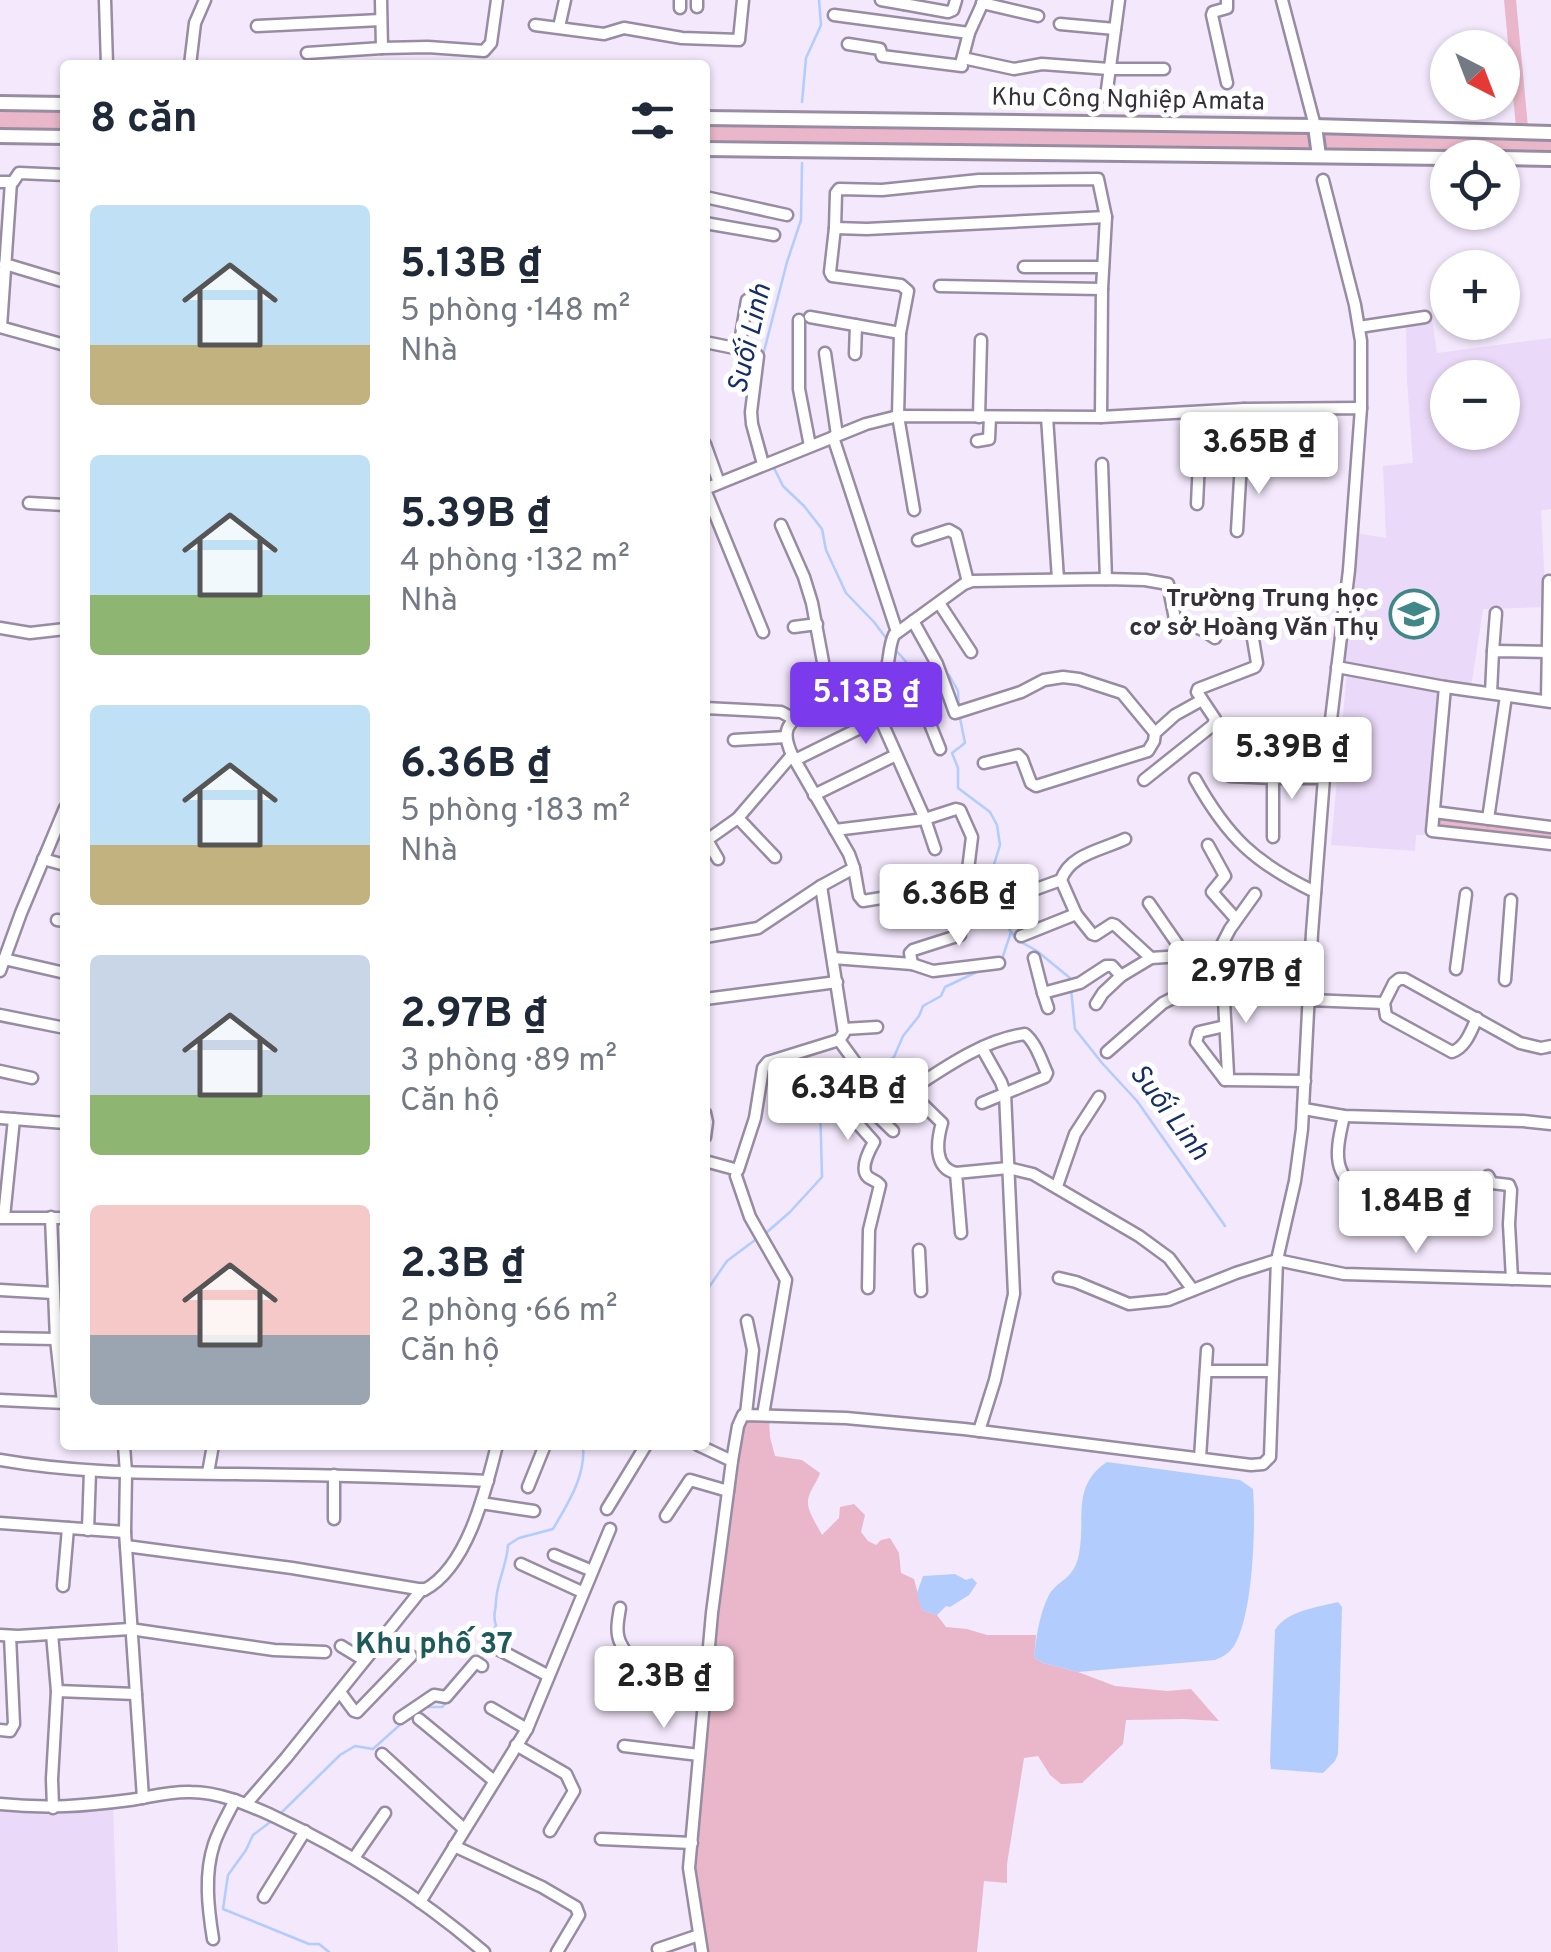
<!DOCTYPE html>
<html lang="vi">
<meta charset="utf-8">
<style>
:root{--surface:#fff;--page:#f6f6f7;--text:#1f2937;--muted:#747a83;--accent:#7c3aed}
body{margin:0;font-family:Overpass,sans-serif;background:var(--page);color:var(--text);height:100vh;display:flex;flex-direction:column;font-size:38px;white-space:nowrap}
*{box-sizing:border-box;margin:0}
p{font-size:32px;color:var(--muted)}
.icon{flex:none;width:55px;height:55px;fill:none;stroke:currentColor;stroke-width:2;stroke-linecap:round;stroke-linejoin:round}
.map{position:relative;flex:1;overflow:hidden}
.side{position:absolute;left:60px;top:60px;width:650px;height:1390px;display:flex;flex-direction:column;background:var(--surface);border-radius:10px;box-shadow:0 2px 8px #0004}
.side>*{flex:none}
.needle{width:65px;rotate:138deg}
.controls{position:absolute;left:1430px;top:30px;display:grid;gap:20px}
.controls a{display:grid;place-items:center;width:90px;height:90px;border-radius:50%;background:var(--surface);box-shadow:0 2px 8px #0004;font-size:50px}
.price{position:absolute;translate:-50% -85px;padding:0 22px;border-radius:10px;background:#fff;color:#222;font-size:32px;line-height:65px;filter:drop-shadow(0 2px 5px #0008)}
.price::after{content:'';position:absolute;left:50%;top:60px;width:30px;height:22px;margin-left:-15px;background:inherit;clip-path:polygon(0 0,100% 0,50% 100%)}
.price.active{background:var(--accent);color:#fff}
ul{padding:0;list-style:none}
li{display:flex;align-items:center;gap:30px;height:250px;padding:0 30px}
li span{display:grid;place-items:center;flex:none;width:280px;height:200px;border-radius:10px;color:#555}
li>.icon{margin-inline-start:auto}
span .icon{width:120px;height:120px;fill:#fffc;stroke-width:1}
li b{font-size:42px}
h2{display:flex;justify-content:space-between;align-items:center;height:120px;padding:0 30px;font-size:42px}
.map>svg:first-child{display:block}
.built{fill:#ead9f8;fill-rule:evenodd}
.green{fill:#e9b7c9}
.water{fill:#b2ccfd}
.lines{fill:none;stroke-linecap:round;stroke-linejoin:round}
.stream{stroke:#b2ccfd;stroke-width:2.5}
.minor-casing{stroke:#988ca2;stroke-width:15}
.tertiary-casing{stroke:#988ca2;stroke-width:18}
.minor{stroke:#fff;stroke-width:10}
.tertiary{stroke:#fff;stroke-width:12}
.labels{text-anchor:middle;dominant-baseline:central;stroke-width:10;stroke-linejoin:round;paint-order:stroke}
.street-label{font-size:25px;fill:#353039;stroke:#fff}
.poi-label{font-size:25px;font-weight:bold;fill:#353039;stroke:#fff;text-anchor:end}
.water-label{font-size:28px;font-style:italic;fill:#152e66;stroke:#fff}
.quarter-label{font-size:30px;font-weight:bold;fill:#1f5a5a;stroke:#fff}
</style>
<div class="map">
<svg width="1551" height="1952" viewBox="0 0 1551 1952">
<rect width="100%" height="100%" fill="#f3e8fc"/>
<g class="built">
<path d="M1432,319l5,34 114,-15v171l-10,1 5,97 -63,2 -12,78 -131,-22 15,-132 31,5 -3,-72 30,-3 -6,-83 -1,-57zM1448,378h54v54h-54z"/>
<polygon points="1347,672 1441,689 1428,835 1416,835 1415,851 1331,845"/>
<polygon points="113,1805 118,1952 0,1952 0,1807"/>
</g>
<g class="green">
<polygon points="1504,0 1516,0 1528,127 1516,127"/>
<polygon points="0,107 65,109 65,132 0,131"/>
<polygon points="705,123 1313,131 1316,151 705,144"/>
<polygon points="1319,131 1551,138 1551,154 1321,152"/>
<polygon points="1436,816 1551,830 1551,841 1436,828"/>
<path d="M745,1418h24l1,19 5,19 27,4 18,13c-3,9 -8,14 -11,23 -5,12 8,28 13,39l17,-17 1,-11 14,-3 11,11 -4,17 7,9 8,4 5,-5 9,-2 9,15 2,20 13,6 8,31 15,5 9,12 21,2 20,6h49l-2,23 9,5 35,9 37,14 52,5 24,-2 28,32 -36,-2 -57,1 -3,24 -41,39 -21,1 -11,-9 -12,-19 -14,2 -17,106v19l-23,-2 -7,71h-272l-12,-84 23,-256 15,-121z"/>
</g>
<g class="water">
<path d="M1107,1462l133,18 13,9c3,37 0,127 -19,157 -5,7 -11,11 -19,14l-137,12 -35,-9 -9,-5c2,-20 5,-42 14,-61 9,-18 26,-16 31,-43 7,-36 -8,-68 28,-92z"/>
<polygon points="955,1574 966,1580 972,1578 977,1583 969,1595 950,1607 946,1606 937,1615 922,1610 917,1593 923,1576"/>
<path d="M1338,1602l4,5 -4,147 -3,7 -12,12 -52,-4 -1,-8 5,-131c13,-20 41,-22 63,-28z"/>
</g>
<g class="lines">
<g class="stream">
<polyline points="802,102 806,58 821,25 819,0"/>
<polyline points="762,359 787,262 801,220 802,163"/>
<polyline points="757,421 768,457"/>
<polyline points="772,464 783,486 804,506 822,529 826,550 846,593 874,622 889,642"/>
<polyline points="894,648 921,679 937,676"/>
<polyline points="945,675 949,675 958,691 959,710"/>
<polyline points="960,718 965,743 952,753 958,768 958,788 990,812 997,825 1000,845 988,884 989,900 1016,939 1037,951 1070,978 1070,981"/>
<polyline points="1001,962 1011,932"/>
<polyline points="1071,989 1075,1029 1102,1063 1137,1101 1225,1226"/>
<polyline points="867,1074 894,1057 903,1036 919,1016 923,1006 941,996 945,987 981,970"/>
<path d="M766,1233l24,-21 32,-35 -2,-73c9,-15 22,-24 40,-26"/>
<polyline points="705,1293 727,1261 759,1237"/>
<path d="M482,1659l14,-34c-4,-10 0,-13 0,-24 1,-20 11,-36 12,-56l11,-7 34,-9c15,-26 33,-53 30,-84"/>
<polyline points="426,1707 442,1707 464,1685 479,1666"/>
<polyline points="279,1815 340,1755 355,1746 373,1749 403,1722"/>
<polyline points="273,1820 253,1835 246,1850 228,1875 223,1909 309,1944 319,1944 329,1952"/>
</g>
<g class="minor-casing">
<g id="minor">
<polyline points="105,0 107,65"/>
<polyline points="381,0 382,48 428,47 484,51 491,43 497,0"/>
<polyline points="881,0 904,4"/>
<polyline points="904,0 904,4 948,12 953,10 956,0"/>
<polyline points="1227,0 1227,8 1213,12 1212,15 1227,83"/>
<polyline points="1282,0 1315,126"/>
<polyline points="982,3 1038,16"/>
<polyline points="697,7 697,0"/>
<polyline points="680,8 680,0"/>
<polyline points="834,15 969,33"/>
<polyline points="1060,24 1115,29"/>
<polyline points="535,25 604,34 624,28 682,38 739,40 743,0"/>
<polyline points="257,26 381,20"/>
<polyline points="559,27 565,0"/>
<polyline points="848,44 880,49 882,56 962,66"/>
<polyline points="307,53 382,48"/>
<polyline points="963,58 1014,69 1042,64 1109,69 1164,69"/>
<polyline points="962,60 969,33 984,0"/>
<polyline points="190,65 195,23 205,0"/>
<polyline points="1106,97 1119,0"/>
<polyline points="1323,180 1355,305 1361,341 1361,408"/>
<polyline points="0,182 13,182 19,173 65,175"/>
<polyline points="705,197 787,215"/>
<polyline points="705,223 774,235"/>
<polyline points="835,228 867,229 1106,217"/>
<polyline points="5,264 65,282"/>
<polyline points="1024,267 1103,267"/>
<polyline points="940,286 1102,289"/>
<polyline points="810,317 900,333"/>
<polyline points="799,320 799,389 810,446"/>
<polyline points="0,327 65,345"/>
<polyline points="1,327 11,182"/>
<polyline points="1359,327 1425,317"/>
<polyline points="705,342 754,352 758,356 751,412 752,424 763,464"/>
<polyline points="739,348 747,300"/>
<polyline points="825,353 837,435"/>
<polyline points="855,354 856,325"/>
<polyline points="979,417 981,340"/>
<polyline points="1047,417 1058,579"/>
<polyline points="833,437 897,632"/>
<polyline points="977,441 989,439 990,417"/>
<polyline points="705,444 719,483"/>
<polyline points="1102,464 1106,579"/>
<polyline points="705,490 763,632"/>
<polyline points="29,503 65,505"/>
<polyline points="1197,504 1199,461 1241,462 1244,409"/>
<polyline points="914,510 898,416 900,333 908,291 901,285 832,276 830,272 835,228 836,193 839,189 882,190 979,180 1098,179 1106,217 1102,289 1101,417"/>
<polyline points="781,525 804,577 812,603 831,705"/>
<polyline points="1237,531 1241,462"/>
<polyline points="918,540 949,530 956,534 968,582"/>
<polyline points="939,603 971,652"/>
<polyline points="913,621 937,664 955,713 1021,692 1044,680 1063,677 1079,679 1122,693 1155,733"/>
<polyline points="794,627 817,624"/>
<polyline points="0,628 30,633 65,629"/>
<polyline points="1493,651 1496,613"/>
<polyline points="1337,667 1445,687 1551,702"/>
<polyline points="902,672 912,679 940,749"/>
<polyline points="1445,687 1432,831 1551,844"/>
<polyline points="1491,693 1493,651 1549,652"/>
<polyline points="1547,701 1549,581"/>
<polyline points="705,708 781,712 794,719"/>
<polyline points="880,718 925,819 935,849"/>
<polyline points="734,740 786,737"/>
<polyline points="795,760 919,699"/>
<polyline points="984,763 1018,755 1022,759 1031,783 1036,786 1148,751 1154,741 1155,733 1175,715 1202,700"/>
<polyline points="1230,776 1273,778"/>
<path d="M1195,779c33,59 60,84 120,113"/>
<polyline points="1144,780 1213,725 1215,719 1197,692 1198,689 1255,667 1257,663 1252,633"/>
<polyline points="814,795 896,755"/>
<polyline points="1434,812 1551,827"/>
<polyline points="1488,819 1506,696"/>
<polyline points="835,830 925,819 956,809 960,810 972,837 967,878 967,909"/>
<polyline points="1273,837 1273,778 1324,778"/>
<polyline points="1208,845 1225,876 1212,892 1236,919"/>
<polyline points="775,857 738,818 792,755"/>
<polyline points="43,859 65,865"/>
<polyline points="718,859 707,840 738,818"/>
<polyline points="854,868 859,896 863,901 930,890 967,878"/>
<polyline points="1025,893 1061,880"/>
<polyline points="1149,903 1185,955"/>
<polyline points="1076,914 1092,934 1095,935 1112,924 1115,925 1151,958"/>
<polyline points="57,920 65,921"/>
<path d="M1021,936l55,-22 -15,-34c9,-26 41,-30 64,-41"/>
<path d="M705,937l53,-9 63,-42 33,-18 -5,-14 -57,-99c-7,-16 -10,-29 8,-39 19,-7 78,-23 85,-42 5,-12 3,-26 9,-39l70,-51 8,-3 134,-2 39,1 23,4 7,35 28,11 12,8"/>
<polyline points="1217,954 1230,929 1255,894"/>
<polyline points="833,958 912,964 910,953 913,950 960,935"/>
<polyline points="1034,958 1043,993 1080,983 1106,966 1112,966 1121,976 1151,958 1212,954 1270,973 1310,979"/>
<polyline points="4,959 65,973"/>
<polyline points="912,964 933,971 999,963"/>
<polyline points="1456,969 1466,894"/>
<polyline points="0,971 21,913 65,808"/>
<polyline points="1505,980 1511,900"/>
<polyline points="1043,993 1048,1008"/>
<polyline points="705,999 837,982"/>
<polyline points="1309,1000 1384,1003 1394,983 1399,979 1405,979 1520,1043 1541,1048 1551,1046"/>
<path d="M1384,1003l2,13 66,36c14,-5 19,-21 25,-34"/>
<polyline points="1096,1004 1103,993 1121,976"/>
<polyline points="0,1015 65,1028"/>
<polyline points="1225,1026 1199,1032 1196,1042 1225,1080 1305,1081"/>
<polyline points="844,1029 877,1027"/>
<path d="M839,1040l37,51 -25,25 23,26c-4,7 -15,27 -6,35 4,3 9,4 12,8l-11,45 -1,58"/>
<polyline points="1107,1052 1163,1003 1175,997 1225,982"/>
<polyline points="888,1068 909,1091"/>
<polyline points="0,1071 32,1078"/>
<polyline points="1225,1080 1228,1074 1224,1000 1227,959"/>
<polyline points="864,1103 893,1131"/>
<polyline points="1304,1109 1344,1116 1523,1121 1551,1124"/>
<polyline points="705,1113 707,1122 705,1137"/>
<path d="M1344,1116c-11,46 -11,62 33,87"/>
<polyline points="0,1118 65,1123"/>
<polyline points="705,1161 738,1170 755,1118 763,1068 768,1062 839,1040 844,1033 821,886"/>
<path d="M956,1173c-23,-5 -19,-33 -14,-50l-33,-32c35,-23 74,-51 116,-57 11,9 16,26 22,39l-2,4 -63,26"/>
<polyline points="736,1176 750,1217 786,1280 763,1415"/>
<polyline points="1488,1176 1492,1183 1509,1185 1511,1190 1509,1224 1512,1279"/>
<polyline points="1057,1186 1075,1134 1099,1097"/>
<polyline points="4,1217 14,1119"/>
<polyline points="51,1217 56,1339 63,1403"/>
<polyline points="1,1218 65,1218"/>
<polyline points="961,1233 956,1173 1008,1168 1033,1174 1139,1236 1169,1258 1193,1290"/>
<polyline points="919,1250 921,1291"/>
<polyline points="1059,1278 1076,1282 1129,1304 1168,1300 1236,1273 1277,1260 1344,1274 1551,1280"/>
<polyline points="0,1290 54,1293"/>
<polyline points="0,1338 56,1339"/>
<polyline points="1206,1371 1273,1371"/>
<polyline points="0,1400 65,1403"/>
<polyline points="746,1414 753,1350 747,1321"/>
<polyline points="979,1431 995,1380 1014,1294 1005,1093 1001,1082 982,1048"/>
<polyline points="124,1445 126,1473 125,1532 143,1798"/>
<polyline points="698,1445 732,1461"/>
<polyline points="1200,1458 1207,1350"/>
<path d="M0,1460c79,14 157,13 236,14 84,1 168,3 252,7"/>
<polyline points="208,1473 213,1445"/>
<polyline points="334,1475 334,1519"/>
<polyline points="528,1487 545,1445"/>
<polyline points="481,1503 534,1511"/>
<polyline points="607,1509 646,1445"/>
<polyline points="666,1516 690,1480 728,1491"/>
<polyline points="0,1523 125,1532"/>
<polyline points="88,1530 90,1471"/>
<path d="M126,1546l166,22 132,22c44,-23 62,-101 73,-145"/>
<polyline points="554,1555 590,1570"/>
<polyline points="521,1564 582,1592"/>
<polyline points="63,1586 68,1528"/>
<path d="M620,1608c-2,12 -5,25 1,36 10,19 16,18 8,41"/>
<polyline points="52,1634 57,1691 52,1779 53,1808"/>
<polyline points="0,1635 18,1636 130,1629 274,1650 325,1652"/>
<polyline points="341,1646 364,1660"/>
<polyline points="496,1648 547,1675"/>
<polyline points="57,1691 136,1694"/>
<polyline points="340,1692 354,1711 357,1712 411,1656"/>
<polyline points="491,1708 527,1729"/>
<polyline points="400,1718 434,1695 446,1697 476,1662 482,1666"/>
<polyline points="419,1719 493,1780"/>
<polyline points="0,1730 10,1731 14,1724 10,1636"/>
<polyline points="516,1745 566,1774 574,1791 550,1831"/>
<polyline points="624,1746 699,1755"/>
<polyline points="382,1754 464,1829"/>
<path d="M0,1804c47,5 84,2 130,-4 20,-3 40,-9 61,-8 28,0 55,12 80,23 77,36 149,82 213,137"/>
<polyline points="246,1804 286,1758 422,1589"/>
<polyline points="601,1839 692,1843"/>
<polyline points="454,1846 542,1887 576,1907 579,1915 557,1952"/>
<polyline points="354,1858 385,1813"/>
<polyline points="264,1897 305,1831"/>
<polyline points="420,1902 527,1729 610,1529"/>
<path d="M213,1939c-5,-31 -9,-65 1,-95 5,-15 14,-30 21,-44"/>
<polyline points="658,1949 699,1935"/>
<polyline points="702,1952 689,1868 712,1613 732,1461 738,1426 743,1415 846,1418 964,1429 1251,1465 1263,1464 1270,1457 1277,1260 1295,1181 1302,1129 1312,933 1324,778 1349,570 1361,408 1244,409 1101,417 898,416 866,424 705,489"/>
</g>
</g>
<g class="tertiary-casing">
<g id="tertiary">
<polyline points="0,103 65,104"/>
<polyline points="705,118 1315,126 1551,133"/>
<polyline points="1315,126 1319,156"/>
<polyline points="0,136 65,137"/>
<polyline points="705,149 1448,158"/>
<polyline points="1502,158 1551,159"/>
</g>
</g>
<use href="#minor" class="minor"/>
<use href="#tertiary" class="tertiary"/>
</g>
<defs>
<g id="school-ring" transform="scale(2.5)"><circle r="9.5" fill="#fff" stroke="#408888" stroke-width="1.5"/><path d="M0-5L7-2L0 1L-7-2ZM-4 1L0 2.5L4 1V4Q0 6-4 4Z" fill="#408888"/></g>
</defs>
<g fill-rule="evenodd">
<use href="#school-ring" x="1414" y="614"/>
</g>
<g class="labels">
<g class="street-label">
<text transform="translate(1128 101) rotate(1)">Khu Công Nghiệp Amata</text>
</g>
<g class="poi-label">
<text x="1379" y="600">Trường Trung học<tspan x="1379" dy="29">cơ sở Hoàng Văn Thụ</tspan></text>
</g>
<g class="water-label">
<text transform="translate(751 339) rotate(-77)">Suối Linh</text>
<text transform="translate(1168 1113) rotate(53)">Suối Linh</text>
</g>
<g class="quarter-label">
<text x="434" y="1645">Khu phố 37</text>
</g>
</g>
</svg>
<div class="controls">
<a><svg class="needle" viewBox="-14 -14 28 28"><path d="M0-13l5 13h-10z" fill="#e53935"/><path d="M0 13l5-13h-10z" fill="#747a83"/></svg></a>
<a><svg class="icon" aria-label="locate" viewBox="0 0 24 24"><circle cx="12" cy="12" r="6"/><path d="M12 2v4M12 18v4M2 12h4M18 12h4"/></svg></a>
<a>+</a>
<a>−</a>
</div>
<b class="price" style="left:1259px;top:497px">3.65B ₫</b>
<b class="price active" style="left:866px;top:747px">5.13B ₫</b>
<b class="price" style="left:1292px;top:802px">5.39B ₫</b>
<b class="price" style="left:959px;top:949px">6.36B ₫</b>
<b class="price" style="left:1246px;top:1026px">2.97B ₫</b>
<b class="price" style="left:848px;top:1143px">6.34B ₫</b>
<b class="price" style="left:1416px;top:1256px">1.84B ₫</b>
<b class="price" style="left:664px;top:1731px">2.3B ₫</b>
<section class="side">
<h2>8 căn<svg class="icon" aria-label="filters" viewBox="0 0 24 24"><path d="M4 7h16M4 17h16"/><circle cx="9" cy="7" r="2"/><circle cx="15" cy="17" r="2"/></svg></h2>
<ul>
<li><span style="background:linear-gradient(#bfe0f5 70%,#c2b280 0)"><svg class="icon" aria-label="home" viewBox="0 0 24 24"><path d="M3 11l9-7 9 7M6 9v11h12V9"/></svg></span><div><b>5.13B ₫</b><p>5 phòng · 148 m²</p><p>Nhà</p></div></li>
<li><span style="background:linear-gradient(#bfe0f5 70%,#8fb573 0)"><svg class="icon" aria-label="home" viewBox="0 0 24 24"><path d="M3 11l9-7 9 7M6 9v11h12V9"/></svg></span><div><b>5.39B ₫</b><p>4 phòng · 132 m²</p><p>Nhà</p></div></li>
<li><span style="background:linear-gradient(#bfe0f5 70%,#c2b280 0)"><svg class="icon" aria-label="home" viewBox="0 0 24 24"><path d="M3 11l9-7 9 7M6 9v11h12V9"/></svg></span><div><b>6.36B ₫</b><p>5 phòng · 183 m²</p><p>Nhà</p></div></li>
<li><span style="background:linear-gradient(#c9d6e8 70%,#8fb573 0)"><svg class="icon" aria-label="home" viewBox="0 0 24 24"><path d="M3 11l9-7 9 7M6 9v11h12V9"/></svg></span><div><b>2.97B ₫</b><p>3 phòng · 89 m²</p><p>Căn hộ</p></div></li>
<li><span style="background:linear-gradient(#f6c9c9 65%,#9aa5b1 0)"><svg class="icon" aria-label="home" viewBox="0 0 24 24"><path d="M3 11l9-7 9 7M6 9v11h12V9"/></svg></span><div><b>2.3B ₫</b><p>2 phòng · 66 m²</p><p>Căn hộ</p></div></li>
</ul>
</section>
</div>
